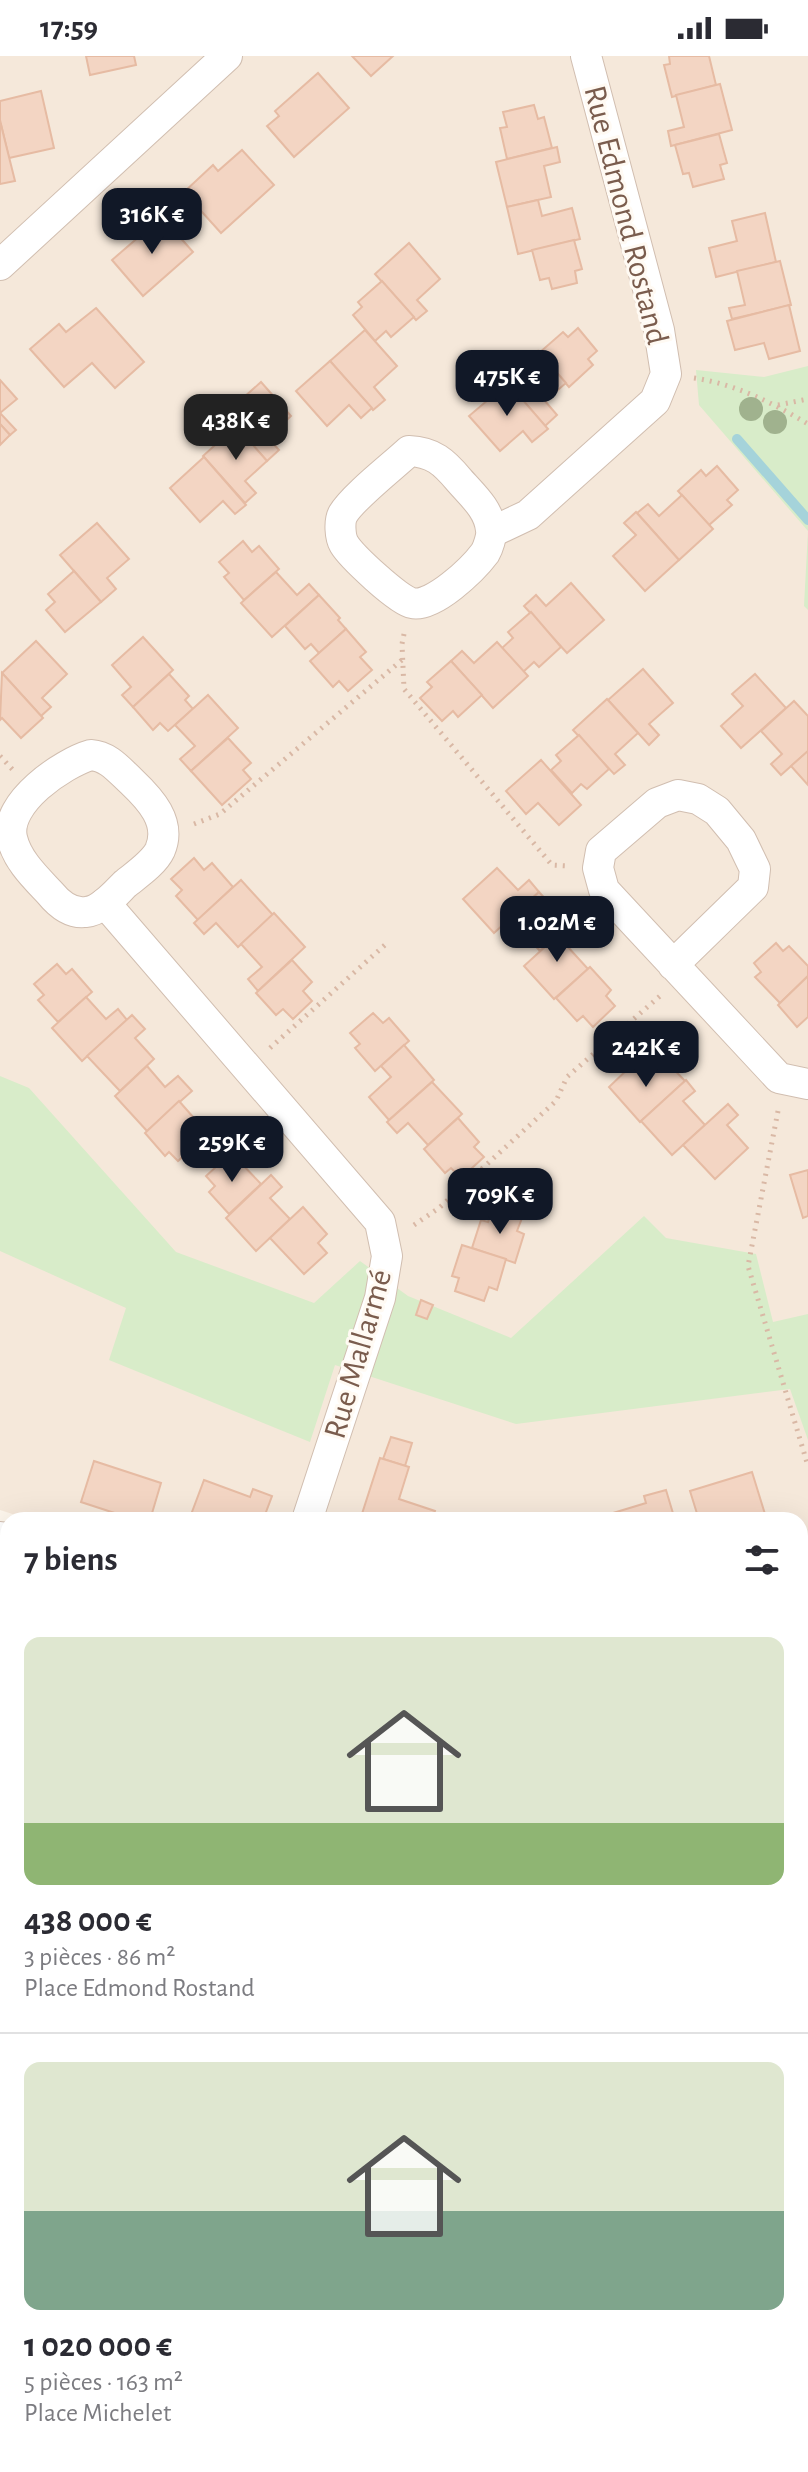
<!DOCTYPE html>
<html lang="fr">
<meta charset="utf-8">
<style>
:root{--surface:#fff;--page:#f7f7f7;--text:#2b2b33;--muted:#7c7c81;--line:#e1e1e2;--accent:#111827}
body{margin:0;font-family:"Alegreya Sans",sans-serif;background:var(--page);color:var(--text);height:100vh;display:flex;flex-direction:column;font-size:30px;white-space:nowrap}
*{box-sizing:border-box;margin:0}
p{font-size:26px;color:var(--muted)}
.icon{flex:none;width:44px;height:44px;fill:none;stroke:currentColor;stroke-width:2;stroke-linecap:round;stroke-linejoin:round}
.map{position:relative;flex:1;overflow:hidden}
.sheet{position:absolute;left:0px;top:1456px;width:808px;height:960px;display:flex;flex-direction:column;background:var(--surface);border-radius:24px 24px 0 0;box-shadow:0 8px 32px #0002}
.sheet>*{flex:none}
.price{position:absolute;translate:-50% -68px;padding:0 18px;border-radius:16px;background:var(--accent);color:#fff;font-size:26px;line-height:52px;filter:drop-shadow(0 2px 4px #0008)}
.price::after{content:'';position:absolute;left:50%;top:48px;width:24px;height:18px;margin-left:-12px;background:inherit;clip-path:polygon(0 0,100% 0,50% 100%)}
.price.current{background:#222;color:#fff}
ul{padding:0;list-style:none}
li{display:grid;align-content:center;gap:16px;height:424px;padding:0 24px}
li+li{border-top:2px solid var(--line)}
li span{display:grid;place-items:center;height:248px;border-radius:16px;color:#555}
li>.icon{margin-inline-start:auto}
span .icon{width:144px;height:144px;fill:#fffc;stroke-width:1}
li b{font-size:34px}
h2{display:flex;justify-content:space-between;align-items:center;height:96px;padding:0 24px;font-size:34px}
.status{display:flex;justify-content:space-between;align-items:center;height:56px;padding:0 40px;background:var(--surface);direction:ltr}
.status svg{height:22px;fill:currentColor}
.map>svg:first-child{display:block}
.residential{fill:#f5e8da}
.green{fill:#d8ecc9}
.water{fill:#bfe3e8;stroke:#a5d3da;stroke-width:2}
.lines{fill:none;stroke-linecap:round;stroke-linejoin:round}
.stream{stroke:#a5d3da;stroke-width:10}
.building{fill:#f3d5c3;stroke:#e6bba3;stroke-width:2}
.minor-casing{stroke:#d1beb0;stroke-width:32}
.tertiary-casing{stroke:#d1beb0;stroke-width:40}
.path{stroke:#d9b8a5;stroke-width:5;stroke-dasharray:2 6;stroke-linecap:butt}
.minor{stroke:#fff;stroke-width:30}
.tertiary{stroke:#fff;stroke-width:38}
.tree{fill:#a0b28e}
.labels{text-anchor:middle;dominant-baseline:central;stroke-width:6;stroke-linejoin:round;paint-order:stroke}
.street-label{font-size:32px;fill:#7a5c4d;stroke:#fffaf3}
</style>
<div class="status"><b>17:59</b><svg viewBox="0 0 49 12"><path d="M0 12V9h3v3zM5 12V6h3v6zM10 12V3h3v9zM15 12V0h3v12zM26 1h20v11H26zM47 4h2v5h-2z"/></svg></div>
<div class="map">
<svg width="808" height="2416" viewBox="0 0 808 2416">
<rect width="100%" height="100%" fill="#fdf6ec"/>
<polygon class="residential" points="0,0 808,0 808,1491 800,1493 800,1464 31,1464 0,1454"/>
<g class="green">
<polygon points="808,310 808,554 804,550 808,475 699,349 696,314 764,321"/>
<polygon points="0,1020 29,1032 176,1196 314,1247 360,1205 408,1240 511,1282 644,1160 666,1182 756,1198 773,1266 808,1258 808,1384 790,1333 516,1368 335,1309 310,1386 109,1304 126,1252 0,1195"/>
<polygon points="0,1499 8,1502 8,2408 800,2408 800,1540 808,1537 808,2416 0,2416"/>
</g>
<polygon class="water" points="808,1577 808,1723 800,1723 800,1580"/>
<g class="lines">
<g class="stream">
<polyline points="737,383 808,464"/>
<polyline points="0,1638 8,1637"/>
<polyline points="0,2136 8,2147"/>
<polyline points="189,2408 195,2416"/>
<polyline points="384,2408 392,2416"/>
</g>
</g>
<g class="building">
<polygon points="86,0 134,0 136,9 90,19"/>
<polygon points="352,0 393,0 371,20"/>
<polygon points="669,0 709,0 716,29 672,41 664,9 670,8"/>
<polygon points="318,17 349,52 294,101 267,70 279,60 275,55"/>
<polygon points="720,28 732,74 671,90 668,75 684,71 676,39"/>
<polygon points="41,35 54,92 9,102 0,64 0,45"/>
<polygon points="534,49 538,63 544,61 552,92 507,103 500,72 507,71 503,56"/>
<polygon points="1,69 15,125 0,128 0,70"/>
<polygon points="719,78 727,107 720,109 724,123 693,131 689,117 683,118 675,89"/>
<polygon points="557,91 560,106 544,110 551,141 507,151 496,106"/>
<polygon points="242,94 274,129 221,177 184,136 213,109 218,115"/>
<polygon points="538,144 542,160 572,152 580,183 518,198 507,151"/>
<polygon points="765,157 776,206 716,221 709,192 737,185 732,165"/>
<polygon points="162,161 193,196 143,240 112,204"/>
<polygon points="574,184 582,213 575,215 577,227 552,233 549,222 540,224 532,194"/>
<polygon points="409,187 440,223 417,244 427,255 416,264 375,218"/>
<polygon points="780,205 791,249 732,263 729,252 745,249 737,215"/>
<polygon points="382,225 414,261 391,281 386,275 375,285 353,259 362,251 358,246"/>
<polygon points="789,249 800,295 769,303 764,287 735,294 727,265"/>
<polygon points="96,252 144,306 115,332 92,307 64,331 30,293 59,268 66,276"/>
<polygon points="578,272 597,295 588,303 593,309 569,331 539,297 563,276 568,281"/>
<polygon points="365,274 397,310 374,331 385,344 373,354 330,305"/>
<polygon points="538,295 566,327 545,345 557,359 545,370 505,324"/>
<polygon points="330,305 372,352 361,362 349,349 327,370 296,335"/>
<polygon points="0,324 17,343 0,357"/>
<polygon points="261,326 291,360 268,382 279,394 267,405 225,358"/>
<polygon points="508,327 548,373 532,386 523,375 500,395 469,360"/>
<polygon points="0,357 16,374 10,379 0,368"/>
<polygon points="0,368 10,379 0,389"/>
<polygon points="236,370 267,405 245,425 256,437 245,447 203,400"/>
<polygon points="204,401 246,449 235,458 223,445 200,466 170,432"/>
<polygon points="717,410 738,434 727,444 732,449 709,469 678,435 701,414 706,420"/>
<polygon points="682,439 713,473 679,504 637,457 648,448 659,460"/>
<polygon points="636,456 679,504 645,535 613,500 636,479 624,467"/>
<polygon points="97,467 129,503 107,522 116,533 101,546 60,499"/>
<polygon points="243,485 252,496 259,490 279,513 244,544 224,521 229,517 219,506"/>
<polygon points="74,515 101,546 65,576 46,554 55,546 48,538"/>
<polygon points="276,516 297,539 309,528 319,539 272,581 241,547"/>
<polygon points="571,527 604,564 567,597 524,550 536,539 546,550"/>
<polygon points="319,539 340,562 338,564 346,573 319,597 311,588 305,593 285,570"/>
<polygon points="531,556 561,591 539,611 534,606 523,616 502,592 513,582 508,576"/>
<polygon points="346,573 366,596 360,601 372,614 348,635 339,625 333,631 310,605"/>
<polygon points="143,581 173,614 133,651 122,639 131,631 112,609"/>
<polygon points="36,585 67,618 42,642 51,651 41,660 2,617"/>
<polygon points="497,586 528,620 493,652 451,605 462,595 474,607"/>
<polygon points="451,605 482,639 458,661 453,655 442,665 420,642 432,631 427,626"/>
<polygon points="643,613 673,647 649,668 659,679 649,689 608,644"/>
<polygon points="2,617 43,662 21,682 2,662 0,664"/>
<polygon points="169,618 189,640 185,644 193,653 168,675 160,667 153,674 133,651"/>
<polygon points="755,618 786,652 741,692 721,670 743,650 732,638"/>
<polygon points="208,639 238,672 191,715 180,703 195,690 175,669"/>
<polygon points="607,643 638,677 615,698 625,709 614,718 573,674"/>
<polygon points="794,645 808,660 808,695 781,719 771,708 782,698 761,675"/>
<polygon points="579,679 609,713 587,733 581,728 572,737 551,714 561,705 556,699"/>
<polygon points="228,682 251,707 243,714 251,723 222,749 191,715"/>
<polygon points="808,695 808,729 791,710"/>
<polygon points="541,704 581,749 559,769 538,747 526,758 506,735"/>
<polygon points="194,802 204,814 212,807 233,831 198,864 176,840 182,834 171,823"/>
<polygon points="497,812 518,834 529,824 539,836 494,877 463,843"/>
<polygon points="241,824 273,859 238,891 216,867 204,878 194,867"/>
<polygon points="539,836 559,858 553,863 564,874 540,895 530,884 524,889 505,867"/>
<polygon points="274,857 305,891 258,935 248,923 262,911 241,888"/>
<polygon points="569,869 578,880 567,890 588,913 554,943 524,910"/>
<polygon points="776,887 783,895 789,890 808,910 808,920 780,947 755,921 761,916 754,907"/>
<polygon points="292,904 312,926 303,935 312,945 293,963 283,953 276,959 256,937"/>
<polygon points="57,908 66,918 72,913 92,936 58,966 38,944 44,939 34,928"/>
<polygon points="590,911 611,934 606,940 615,950 593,971 583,960 577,965 556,942"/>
<polygon points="808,920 808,961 797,971 778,949"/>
<polygon points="86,941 106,963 118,953 127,964 82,1005 52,972"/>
<polygon points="373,957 383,967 389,962 409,985 375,1015 355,992 360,988 350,977"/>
<polygon points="132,959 145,973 135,982 154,1003 120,1035 87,1000"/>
<polygon points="404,989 434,1024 389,1064 369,1041 391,1021 381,1010"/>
<polygon points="664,1003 685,1025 640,1066 609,1031 631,1010 642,1022"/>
<polygon points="147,1010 165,1031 178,1020 192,1035 147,1075 115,1040"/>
<polygon points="686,1024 695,1035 683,1045 705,1069 672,1099 641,1065"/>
<polygon points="432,1026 462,1058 428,1089 408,1067 397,1077 387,1066"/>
<polygon points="179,1045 200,1069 194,1074 202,1083 178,1105 169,1096 165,1100 145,1077"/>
<polygon points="728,1048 738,1059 727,1069 748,1092 715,1123 683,1089"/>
<polygon points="458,1062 479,1086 474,1091 484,1101 461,1122 451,1112 445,1117 424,1093"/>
<polygon points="228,1100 236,1110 240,1106 261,1128 229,1158 209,1136 215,1130 206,1120"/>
<polygon points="808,1114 808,1160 803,1162 790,1119"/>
<polygon points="271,1119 282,1131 270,1142 290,1163 256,1195 226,1162"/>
<polygon points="303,1151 327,1178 318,1187 327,1197 304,1218 270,1182"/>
<polygon points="492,1152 522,1162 517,1175 524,1178 515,1207 472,1192 481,1164 488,1166"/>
<polygon points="462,1189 506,1203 497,1234 489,1231 484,1245 455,1235 459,1222 452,1220"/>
<polygon points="421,1244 433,1249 427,1263 416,1259"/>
<polygon points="391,1381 412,1387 405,1410 383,1403"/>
<polygon points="380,1402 409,1411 399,1443 435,1455 432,1464 360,1464"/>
<polygon points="94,1405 161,1427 150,1464 136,1464 81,1446"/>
<polygon points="752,1416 765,1458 747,1464 699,1464 690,1435"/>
<polygon points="204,1424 250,1441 253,1433 272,1440 263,1464 189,1464"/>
<polygon points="666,1434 675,1464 590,1464 646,1447 644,1440"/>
</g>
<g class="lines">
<g class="minor-casing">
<g id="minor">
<polyline points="0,209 227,0"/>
<path d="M409,395c24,1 35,11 50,29 13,15 30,29 32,50 1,6 -3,18 -6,23 -12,16 -52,55 -73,50 -13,-2 -61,-47 -68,-59 -4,-7 -5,-23 -1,-30 10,-17 50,-48 66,-63z"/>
<polyline points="492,476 528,459 655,345 666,318 659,274 586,0"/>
<path d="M91,699c17,1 28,15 40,26 19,18 41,41 29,69 -6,13 -24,25 -35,34 -10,10 -24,27 -39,28 -15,2 -27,-8 -36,-19 -15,-16 -33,-33 -38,-55 -8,-35 51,-75 79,-83z"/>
<polyline points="105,847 380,1166 387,1200 380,1242 307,1464"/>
<polyline points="673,909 753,831 755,813 741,784 717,755 698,743 678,739 657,747 601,795 598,812 604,834 779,1022 808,1028"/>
</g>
</g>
<g class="tertiary-casing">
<g id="tertiary">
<polyline points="0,1485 8,1487"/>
<polyline points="800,1518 808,1515"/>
</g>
</g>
<g class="path">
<path d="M694,322c41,6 79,25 114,46"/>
<polyline points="778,349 808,343"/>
<polyline points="404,578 402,588 404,633 552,809 569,810"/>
<polyline points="0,700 13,714"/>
<polyline points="194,768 220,758 402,604"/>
<polyline points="270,992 386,888"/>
<polyline points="778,1055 748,1210 808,1410"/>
<polyline points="414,1169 439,1152 556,1045 567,1021 660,940"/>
<polyline points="0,1759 8,1759"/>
<polyline points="800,1797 808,1797"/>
<polyline points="800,2206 808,2207"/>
<polyline points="0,2338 8,2354"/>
<polyline points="35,2408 39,2416"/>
</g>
<use href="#minor" class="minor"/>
<use href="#tertiary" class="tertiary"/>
</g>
<g class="tree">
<circle cx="751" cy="353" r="12"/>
<circle cx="775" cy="366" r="12"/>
</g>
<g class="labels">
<g class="street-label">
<text transform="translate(626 159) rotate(76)">Rue Edmond Rostand</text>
<text transform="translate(358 1298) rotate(-74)">Rue Mallarmé</text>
</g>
</g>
</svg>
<b class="price" style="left:152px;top:200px">316K €</b>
<b class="price" style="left:507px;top:362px">475K €</b>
<b class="price current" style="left:236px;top:406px">438K €</b>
<b class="price" style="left:557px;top:908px">1.02M €</b>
<b class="price" style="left:646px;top:1033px">242K €</b>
<b class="price" style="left:232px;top:1128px">259K €</b>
<b class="price" style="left:500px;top:1180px">709K €</b>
<section class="sheet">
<h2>7 biens<svg class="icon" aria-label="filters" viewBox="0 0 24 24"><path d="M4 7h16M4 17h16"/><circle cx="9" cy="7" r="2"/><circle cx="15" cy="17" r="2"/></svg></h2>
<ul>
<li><span style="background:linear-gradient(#dfe7d0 75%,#8fb573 0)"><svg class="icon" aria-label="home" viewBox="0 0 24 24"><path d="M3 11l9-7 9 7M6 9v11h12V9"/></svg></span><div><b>438 000 €</b><p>3 pièces · 86 m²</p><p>Place Edmond Rostand</p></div></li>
<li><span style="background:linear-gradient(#dfe7d0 60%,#7fa58c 0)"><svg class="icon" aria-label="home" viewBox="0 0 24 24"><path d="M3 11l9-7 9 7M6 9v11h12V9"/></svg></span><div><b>1 020 000 €</b><p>5 pièces · 163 m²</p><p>Place Michelet</p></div></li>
</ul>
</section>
</div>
